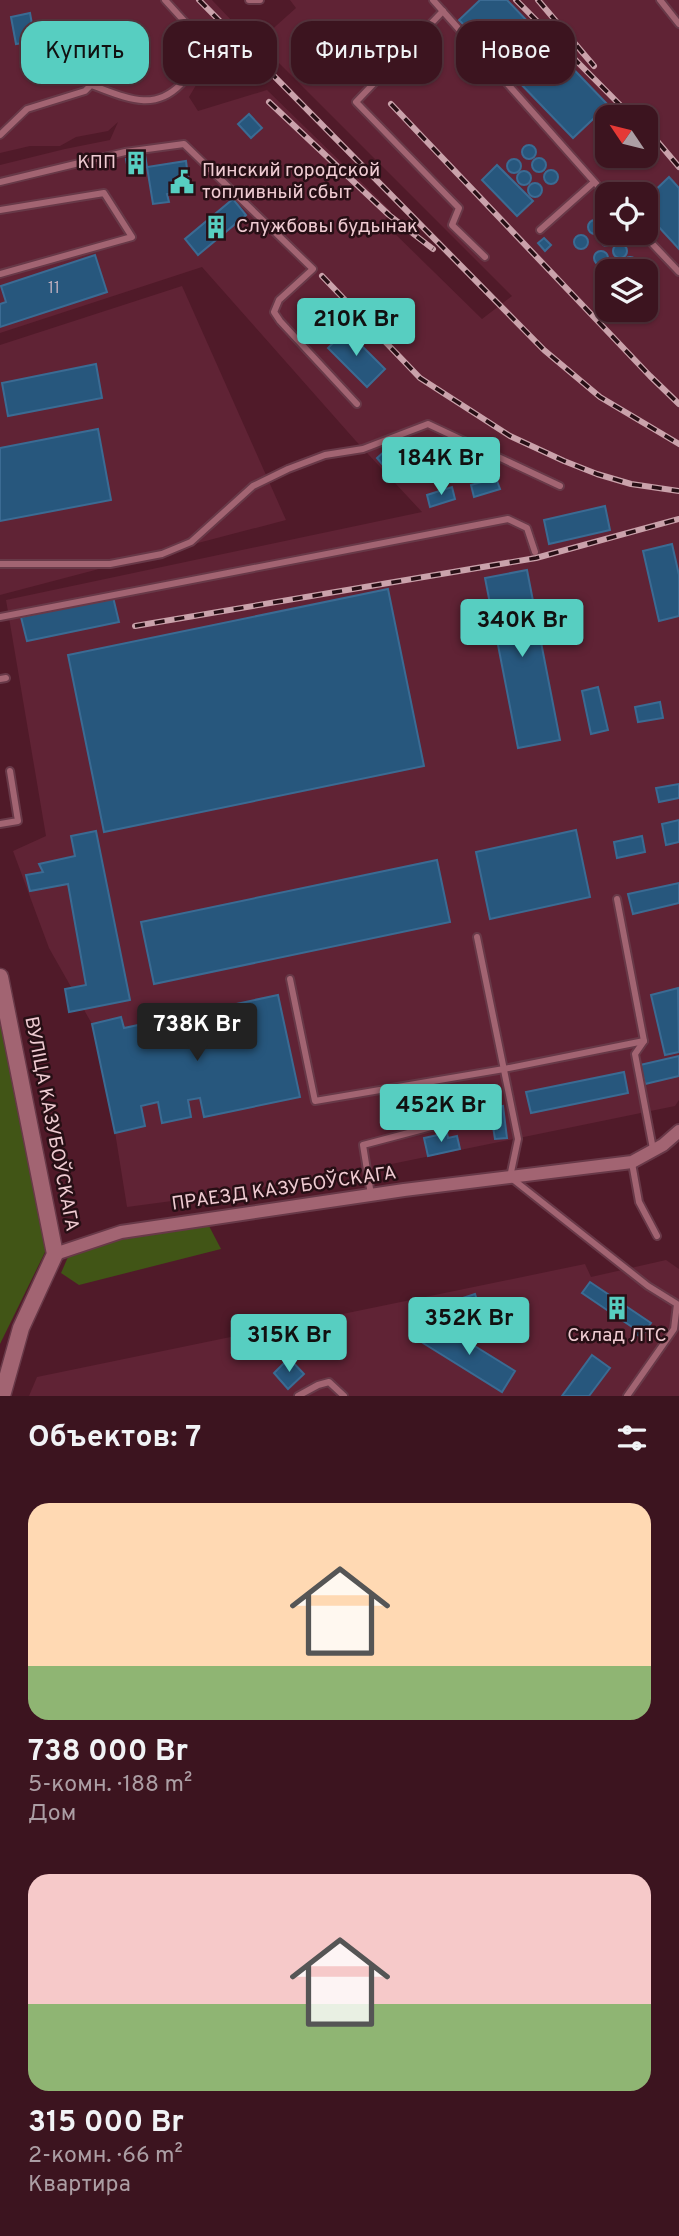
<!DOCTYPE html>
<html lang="ru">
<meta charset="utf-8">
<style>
:root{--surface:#3c141f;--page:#431d28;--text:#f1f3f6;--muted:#ac9ea4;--line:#55333d;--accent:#57cec1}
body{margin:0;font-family:Overpass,sans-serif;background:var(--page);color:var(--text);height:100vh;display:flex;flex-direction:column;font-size:26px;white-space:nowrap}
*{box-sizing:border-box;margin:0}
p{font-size:23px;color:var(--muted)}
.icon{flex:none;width:38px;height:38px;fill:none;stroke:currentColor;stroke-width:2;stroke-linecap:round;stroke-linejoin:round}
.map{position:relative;height:1396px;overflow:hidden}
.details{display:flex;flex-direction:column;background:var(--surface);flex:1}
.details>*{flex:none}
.banner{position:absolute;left:21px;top:21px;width:637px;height:63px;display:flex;gap:14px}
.needle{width:46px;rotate:305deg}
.controls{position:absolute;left:595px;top:105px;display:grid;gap:14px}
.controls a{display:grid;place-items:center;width:63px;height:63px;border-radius:14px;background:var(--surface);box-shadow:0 2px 5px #0004,0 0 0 2px var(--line);font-size:35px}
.price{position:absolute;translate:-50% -60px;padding:0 16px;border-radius:7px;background:var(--accent);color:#111;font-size:23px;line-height:46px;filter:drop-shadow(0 2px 4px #0008)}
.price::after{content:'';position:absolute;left:50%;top:42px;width:21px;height:16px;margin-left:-10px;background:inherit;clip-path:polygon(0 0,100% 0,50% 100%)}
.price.selected{background:#222;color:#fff}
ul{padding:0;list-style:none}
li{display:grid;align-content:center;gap:14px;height:371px;padding:0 28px}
li span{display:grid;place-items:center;height:217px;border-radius:21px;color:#555}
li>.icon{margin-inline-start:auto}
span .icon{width:126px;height:126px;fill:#fffc;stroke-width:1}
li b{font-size:30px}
h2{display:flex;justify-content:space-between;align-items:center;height:84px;padding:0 28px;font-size:30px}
.chip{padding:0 24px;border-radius:21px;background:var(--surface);box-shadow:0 2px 5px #0004,0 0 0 2px var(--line);font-size:24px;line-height:63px}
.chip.selected{background:var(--accent);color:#111}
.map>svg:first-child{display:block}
.built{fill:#602335;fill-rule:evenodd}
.green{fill:#415516}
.building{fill:#27577d;stroke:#3b6b93;stroke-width:2}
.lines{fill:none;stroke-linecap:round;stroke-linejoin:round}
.service-casing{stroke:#683948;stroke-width:10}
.minor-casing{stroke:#683948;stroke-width:16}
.tertiary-casing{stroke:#683948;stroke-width:19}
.service{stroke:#a26472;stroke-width:6}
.minor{stroke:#a26472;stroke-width:12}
.tertiary{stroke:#a26472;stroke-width:16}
.rail-casing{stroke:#caa2ab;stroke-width:6}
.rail{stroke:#270f15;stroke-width:3.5;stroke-dasharray:10;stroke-linecap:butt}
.labels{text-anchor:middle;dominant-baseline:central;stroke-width:5;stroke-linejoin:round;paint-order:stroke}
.number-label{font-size:16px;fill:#bdaebd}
.poi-label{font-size:19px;fill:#efcbd2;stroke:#270f15;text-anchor:start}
.street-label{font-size:19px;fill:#efcbd2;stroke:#270f15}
</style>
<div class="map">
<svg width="679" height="1396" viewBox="0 0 679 1396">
<rect width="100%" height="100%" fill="#501a29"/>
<g class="built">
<path d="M0,0h212l20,21 -11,12 -16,37 -16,27 9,14 69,-21 124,121 -8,11 99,97 30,-23 -254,-254 38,-34 -6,-8h389v1100l-4,6 -308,63 -135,24 -105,14 -12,-75 -23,-108 -43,-76 -36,-97 33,-15 -40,-236 416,-88 -67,-72 -153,-173 -202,66v-168l65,-16 45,-9 8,-18 -10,9 -32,6 -16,9h-30l-30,7zM607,117h39v39h-39zM607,194h39v39h-39zM607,271h39v39h-39z"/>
<polygon points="182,286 286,520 0,595 0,345"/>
<polygon points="666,1260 679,1269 679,1396 29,1396 37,1377 585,1264 591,1277"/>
</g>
<g class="green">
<polygon points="0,1017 48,1246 0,1344"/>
<polygon points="209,1226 221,1249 79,1285 61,1273 68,1257 94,1244"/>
</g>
<g class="building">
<polygon points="480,0 507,0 608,105 573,138 459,20"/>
<polygon points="30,13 35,41 16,44 11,17"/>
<polygon points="249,114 262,128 251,138 238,124"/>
<circle cx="529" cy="152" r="7"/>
<polygon points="145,155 147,167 128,170 126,159"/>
<circle cx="539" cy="165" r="7"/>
<circle cx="514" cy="166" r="7"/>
<polygon points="186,161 190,191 167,194 169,202 153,204 147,167"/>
<polygon points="497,165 533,201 517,216 482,180"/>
<circle cx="551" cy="177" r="7"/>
<circle cx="524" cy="178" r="7"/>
<polygon points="669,177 679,188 679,249 646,213 646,199"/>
<circle cx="535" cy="190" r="7"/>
<polygon points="233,199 246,215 198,255 185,239"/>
<circle cx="595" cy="227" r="7"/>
<circle cx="607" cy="239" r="7"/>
<circle cx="581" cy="242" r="7"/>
<polygon points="544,238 551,245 545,251 538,243"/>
<circle cx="620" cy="251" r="7"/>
<circle cx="601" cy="258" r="7"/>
<polygon points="95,255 107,292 0,327 0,304 6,302 1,286"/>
<circle cx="630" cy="264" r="7"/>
<polygon points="612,264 617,271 607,271 607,277 603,270 606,265"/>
<polygon points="346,330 385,369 367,387 328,348"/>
<polygon points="96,364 102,398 8,416 2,383"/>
<polygon points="98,429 111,500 0,521 0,448"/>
<polygon points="386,450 403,470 394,478 377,458"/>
<polygon points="496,478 500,489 474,497 471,485"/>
<polygon points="452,487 455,499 430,507 427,495"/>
<polygon points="605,506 610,530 549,544 544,520"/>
<polygon points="672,544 679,575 679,616 659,621 643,551"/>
<polygon points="527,570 560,740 518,748 485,578"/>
<polygon points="388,589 424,766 104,832 68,655"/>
<polygon points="113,597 119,622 27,641 21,617"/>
<polygon points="598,687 608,730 591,734 582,691"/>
<polygon points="660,702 663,718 638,722 635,707"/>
<polygon points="679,784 679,798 659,802 656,788"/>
<polygon points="679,820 679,842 666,845 662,824"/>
<polygon points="576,830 590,897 490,919 476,852"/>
<polygon points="96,831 130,1000 69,1012 65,989 86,985 68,884 30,891 26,875 43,872 39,864 75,856 71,836"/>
<polygon points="642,836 645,852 617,858 614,842"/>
<polygon points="437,860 450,922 154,984 141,922"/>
<polygon points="679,883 679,903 633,914 628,894"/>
<polygon points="678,988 679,1052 665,1055 651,995"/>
<polygon points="278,995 300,1097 204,1117 200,1098 188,1100 191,1117 162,1123 158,1102 141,1106 145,1126 115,1133 92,1024 121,1017 124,1028"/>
<polygon points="679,1056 679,1076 645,1084 640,1065"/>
<polygon points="624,1072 628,1093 531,1113 526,1092"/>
<polygon points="478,1085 486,1109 465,1115 462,1104 443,1110 439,1097"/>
<polygon points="503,1106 507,1138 495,1139 490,1108"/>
<polygon points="447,1133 448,1138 457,1136 460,1149 428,1156 424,1138"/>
<polygon points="590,1282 651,1323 641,1337 633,1332 635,1329 582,1293"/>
<polygon points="475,1294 478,1303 460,1309 457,1300"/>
<polygon points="436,1322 515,1371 502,1392 423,1343"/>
<polygon points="592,1355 610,1368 589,1396 562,1396"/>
<polygon points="289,1358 304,1374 288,1389 274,1373"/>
</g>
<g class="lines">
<g class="service-casing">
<g id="service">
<polyline points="249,0 260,0"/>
<polyline points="433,0 607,196"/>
<polyline points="660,0 679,24"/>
<polyline points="443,11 356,102 459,208 452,225 485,257"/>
<path d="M91,85c34,12 62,28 90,-1 15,-15 16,-31 15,-50l-31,-34"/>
<polyline points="0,135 27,109 85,91 91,85 52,27"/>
<polyline points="0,182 125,152 184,144 313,269 279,300 274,312 280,321 357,404"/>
<polyline points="0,210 104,193 132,237 0,274"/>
<polyline points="540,230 594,182"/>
<polyline points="642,233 679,272"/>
<polyline points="0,564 110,564 162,554 191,542 253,486 288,469 325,455 363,449 428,424 560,486"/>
<polyline points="0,617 508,519 527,528 535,552"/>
<polyline points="0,679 6,678"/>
<polyline points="0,824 18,821 10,771"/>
<polyline points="617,899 644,1041 635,1054 653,1149"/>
<polyline points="477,937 518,1139 510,1177 648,1286 677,1304 674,1329 627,1396"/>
<polyline points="290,979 315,1101 504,1069 644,1041"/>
<polyline points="632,1163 639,1202 657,1236"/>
<polyline points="371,1195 363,1145 450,1122"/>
<polyline points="298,1396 318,1385 329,1382 344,1396"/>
</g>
</g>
<g class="minor-casing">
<polyline id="minor" points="55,1254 121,1232 404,1190 632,1162 663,1145 679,1131"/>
</g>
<g class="tertiary-casing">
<polyline id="tertiary" points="0,977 55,1254 21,1328 2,1396"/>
</g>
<use href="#service" class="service"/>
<use href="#minor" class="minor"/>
<use href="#tertiary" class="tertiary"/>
<g class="rail-casing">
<g id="rail">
<polyline points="199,0 544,350 600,397 679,444"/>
<polyline points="516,0 632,117"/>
<polyline points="538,0 594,66"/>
<polyline points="269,102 389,215 433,249"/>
<polyline points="391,104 650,376 679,404"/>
<polyline points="646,128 679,167"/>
<polyline points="322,276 420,378 510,436 564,461 597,474 631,484 679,491"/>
<polyline points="135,626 536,558 679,519"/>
</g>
</g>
<use href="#rail" class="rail"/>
</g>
<defs>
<g id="building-bare" transform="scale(1.89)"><path d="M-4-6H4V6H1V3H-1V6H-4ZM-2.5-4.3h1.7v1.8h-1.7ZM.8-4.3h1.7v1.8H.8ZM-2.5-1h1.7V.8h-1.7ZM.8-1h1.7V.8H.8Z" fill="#57cec1" stroke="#270f15" stroke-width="2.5" paint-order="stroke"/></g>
<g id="civic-bare" transform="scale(1.89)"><path d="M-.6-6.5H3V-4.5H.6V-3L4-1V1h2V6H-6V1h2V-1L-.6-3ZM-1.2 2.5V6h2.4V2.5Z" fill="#57cec1" stroke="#270f15" stroke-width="2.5" paint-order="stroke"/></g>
</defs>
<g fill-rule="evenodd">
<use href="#building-bare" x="136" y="163"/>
<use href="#civic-bare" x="182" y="182"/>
<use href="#building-bare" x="216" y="227"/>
<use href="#building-bare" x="617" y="1308"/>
</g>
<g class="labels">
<g class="number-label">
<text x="54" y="289">11</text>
</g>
<g class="poi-label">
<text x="116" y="163" text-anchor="end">КПП</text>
<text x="202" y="171">Пинский городской<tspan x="202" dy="22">топливный сбыт</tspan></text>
<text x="236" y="227">Службовы будынак</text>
<text x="617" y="1336" text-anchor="middle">Склад ЛТС</text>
</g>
<g class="street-label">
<text transform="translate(51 1124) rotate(79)">ВУЛІЦА КАЗУБОЎСКАГА</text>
<text transform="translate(284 1189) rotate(-8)">ПРАЕЗД КАЗУБОЎСКАГА</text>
</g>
</g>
</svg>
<div class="controls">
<a><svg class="needle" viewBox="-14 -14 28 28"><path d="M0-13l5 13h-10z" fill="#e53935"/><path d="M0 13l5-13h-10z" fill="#ac9ea4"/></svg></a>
<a><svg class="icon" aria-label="locate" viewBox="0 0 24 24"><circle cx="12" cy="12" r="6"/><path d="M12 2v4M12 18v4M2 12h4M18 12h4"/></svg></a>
<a><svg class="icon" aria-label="layers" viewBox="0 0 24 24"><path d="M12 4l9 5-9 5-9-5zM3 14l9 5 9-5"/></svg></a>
</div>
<b class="price" style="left:356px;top:358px">210K Br</b>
<b class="price" style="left:441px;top:497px">184K Br</b>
<b class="price" style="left:522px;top:659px">340K Br</b>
<b class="price selected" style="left:197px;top:1063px">738K Br</b>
<b class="price" style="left:441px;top:1144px">452K Br</b>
<b class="price" style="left:469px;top:1357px">352K Br</b>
<b class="price" style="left:289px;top:1374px">315K Br</b>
<div class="banner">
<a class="chip selected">Купить</a>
<a class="chip">Снять</a>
<a class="chip">Фильтры</a>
<a class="chip">Новое</a>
</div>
</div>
<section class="details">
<h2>Объектов: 7<svg class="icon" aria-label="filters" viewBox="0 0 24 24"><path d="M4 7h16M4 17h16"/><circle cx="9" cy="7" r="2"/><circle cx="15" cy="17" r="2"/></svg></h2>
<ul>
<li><span style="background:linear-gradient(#ffd9b3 75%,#8fb573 0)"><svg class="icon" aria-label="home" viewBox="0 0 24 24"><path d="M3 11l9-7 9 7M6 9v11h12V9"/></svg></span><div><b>738 000 Br</b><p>5-комн. · 188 m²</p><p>Дом</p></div></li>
<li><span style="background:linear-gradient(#f6c9c9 60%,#8fb573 0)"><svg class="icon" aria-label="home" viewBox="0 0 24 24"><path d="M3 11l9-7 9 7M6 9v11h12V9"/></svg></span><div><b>315 000 Br</b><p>2-комн. · 66 m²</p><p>Квартира</p></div></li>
</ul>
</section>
